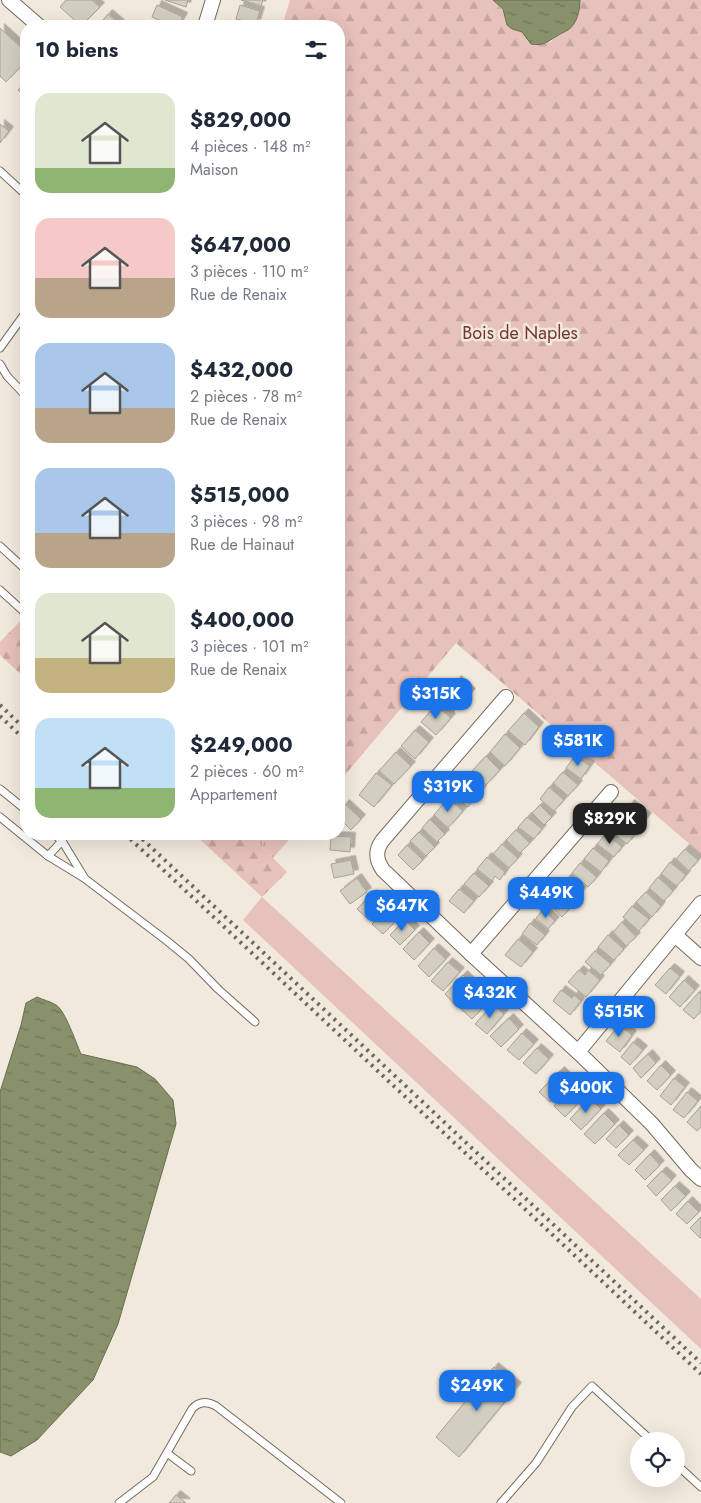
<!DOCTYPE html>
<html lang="fr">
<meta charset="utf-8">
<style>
:root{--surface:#fff;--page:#f2f2f3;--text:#1f2937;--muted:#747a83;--accent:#1a73e8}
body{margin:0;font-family:Jost,sans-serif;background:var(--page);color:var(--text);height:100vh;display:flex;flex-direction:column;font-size:19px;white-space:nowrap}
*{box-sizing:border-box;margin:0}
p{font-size:16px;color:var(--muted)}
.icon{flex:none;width:28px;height:28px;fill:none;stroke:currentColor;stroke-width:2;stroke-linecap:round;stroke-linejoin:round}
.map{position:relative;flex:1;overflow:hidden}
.panel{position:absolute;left:20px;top:20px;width:325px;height:820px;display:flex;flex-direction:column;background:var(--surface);border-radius:20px;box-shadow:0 5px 20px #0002}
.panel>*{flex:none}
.buttons{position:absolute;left:630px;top:1432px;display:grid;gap:10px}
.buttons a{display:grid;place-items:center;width:55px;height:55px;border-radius:50%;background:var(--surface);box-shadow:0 5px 20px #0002;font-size:25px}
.price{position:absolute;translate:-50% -42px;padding:0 11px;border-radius:10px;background:var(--accent);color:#fff;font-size:16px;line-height:32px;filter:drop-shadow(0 1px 2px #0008)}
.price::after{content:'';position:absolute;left:50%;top:30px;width:15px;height:11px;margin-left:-8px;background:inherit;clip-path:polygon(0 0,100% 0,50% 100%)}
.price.on{background:#222;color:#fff}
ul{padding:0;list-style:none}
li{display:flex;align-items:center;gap:15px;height:125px;padding:0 15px}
li span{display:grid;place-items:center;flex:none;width:140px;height:100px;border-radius:15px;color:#555}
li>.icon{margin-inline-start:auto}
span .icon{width:60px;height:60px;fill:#fffc;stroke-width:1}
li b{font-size:21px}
h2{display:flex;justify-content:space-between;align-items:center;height:60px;padding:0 15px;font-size:21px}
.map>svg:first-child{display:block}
.green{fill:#e7c1bb}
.forest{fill:url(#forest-firs)}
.wetland{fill:url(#wetland-marsh)}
.park{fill:url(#park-tufts)}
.water{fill:url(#water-ripples);stroke:#696e51}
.building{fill:#d2cfc1;stroke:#a5a295;filter:url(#shadow)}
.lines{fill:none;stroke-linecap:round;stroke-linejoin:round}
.service-casing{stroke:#736b61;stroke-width:9}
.minor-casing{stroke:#736b61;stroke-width:16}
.service{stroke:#fff;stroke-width:7}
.minor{stroke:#fff;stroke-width:14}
.rail{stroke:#6b665f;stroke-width:4;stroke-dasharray:2.5 5;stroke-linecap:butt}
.labels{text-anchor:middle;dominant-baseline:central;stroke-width:5;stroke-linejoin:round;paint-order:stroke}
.park-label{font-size:18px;fill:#74372f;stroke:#f2e9dd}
</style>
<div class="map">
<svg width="701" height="1503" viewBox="0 0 701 1503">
<defs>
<pattern id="forest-firs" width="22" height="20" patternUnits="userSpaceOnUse" patternTransform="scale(1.25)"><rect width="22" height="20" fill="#e7c1bb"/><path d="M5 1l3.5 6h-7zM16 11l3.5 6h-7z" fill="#c6a5a0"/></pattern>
<pattern id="wetland-marsh" width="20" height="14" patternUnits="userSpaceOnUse" patternTransform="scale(1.25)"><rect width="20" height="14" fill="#e7c1bb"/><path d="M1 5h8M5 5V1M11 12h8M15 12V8" fill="none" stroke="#c6a5a0"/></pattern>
<pattern id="park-tufts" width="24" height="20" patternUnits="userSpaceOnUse" patternTransform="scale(1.25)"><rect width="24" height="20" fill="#e7c1bb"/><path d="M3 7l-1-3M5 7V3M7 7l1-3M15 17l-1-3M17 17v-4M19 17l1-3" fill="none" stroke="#c6a5a0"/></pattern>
<pattern id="water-ripples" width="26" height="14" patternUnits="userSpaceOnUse" patternTransform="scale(1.25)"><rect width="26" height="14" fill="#889169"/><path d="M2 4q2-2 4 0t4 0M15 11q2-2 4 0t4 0" fill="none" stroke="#6f7656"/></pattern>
<filter id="shadow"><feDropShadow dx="4.5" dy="-4.5" stdDeviation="0" flood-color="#0004"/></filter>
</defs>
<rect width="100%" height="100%" fill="#f2e9dd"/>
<polygon class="green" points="262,897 701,1299 701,1349 243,920"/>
<g class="forest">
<path d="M290,0h203l9,9 3,5v6l7,9 38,14c17,-19 28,-11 30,-43h121v854l-245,-211 -117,139v-121l9,-12 -6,-27 -3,-2v-594h-57z"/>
<polygon points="26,615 26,679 0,655 0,642"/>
<polygon points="194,834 255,834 258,843 287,872 262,897"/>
</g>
<polygon class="wetland" points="339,620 342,622 348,649 339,661"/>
<polygon class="park" points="255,834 294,834 273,858 258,843"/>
<g class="water">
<path d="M493,0h87c0,10 -3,24 -12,30 -3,2 -7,3 -11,6 -10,6 -13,10 -26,8l-9,-12 -10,-3 -5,-4 -4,-16z"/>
<path d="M37,997c6,3 13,4 19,8 9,5 20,38 25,49l56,13 18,12 18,21 3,24 -58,200 -25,56 -56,60 -26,16 -11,-4v-360l21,-67 5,-22z"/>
</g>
<g class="building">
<polygon points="66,0 92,0 100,7 81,26 60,7"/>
<polygon points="165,0 188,0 186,7"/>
<polygon points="241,0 263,0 261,6"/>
<polygon points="157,5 183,17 178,26 173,26 152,17"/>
<polygon points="240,5 260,11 256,24 236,19"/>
<polygon points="108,14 122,26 98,26"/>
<polygon points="0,28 26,52 26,61 6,82 0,76"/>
<polygon points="26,81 26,98 18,90"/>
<polygon points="0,124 9,131 0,143"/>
<polygon points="457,680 471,693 453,712 439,699"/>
<polygon points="436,705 451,718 436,735 421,722"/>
<polygon points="524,713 539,727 525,745 508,731"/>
<polygon points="415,730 429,742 415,759 401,746"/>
<polygon points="505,734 520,748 505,766 490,752"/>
<polygon points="396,752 411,766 394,784 379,771"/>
<polygon points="486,756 500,770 486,785 471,772"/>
<polygon points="575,756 590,766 581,779 566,768"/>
<polygon points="563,772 578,785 568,796 553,783"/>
<polygon points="376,773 392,785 374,807 359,795"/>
<polygon points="467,777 482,790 468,807 452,794"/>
<polygon points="549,787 564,800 554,811 540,799"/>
<polygon points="448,798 463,811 448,828 434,815"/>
<polygon points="345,804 361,819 351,830 339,818 339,811"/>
<polygon points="630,804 647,817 639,828 622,815"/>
<polygon points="540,805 552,817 544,825 532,813"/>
<polygon points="527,817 542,829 534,839 518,827"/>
<polygon points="430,819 445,834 437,842 422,828"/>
<polygon points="619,819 636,833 627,844 610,830"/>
<polygon points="516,830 530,843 520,853 506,840"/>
<polygon points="419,832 435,847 426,856 410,841"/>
<polygon points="606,834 622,847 614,857 597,844"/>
<polygon points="331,836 351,837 350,852 330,850"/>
<polygon points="502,844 518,858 509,868 493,854"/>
<polygon points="407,845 423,860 413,870 398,855"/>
<polygon points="593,848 609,861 601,872 584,859"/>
<polygon points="685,849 698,860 689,871 676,859"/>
<polygon points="487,857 505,872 500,880 495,876 492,881 477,869"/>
<polygon points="351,860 354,874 334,878 331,864"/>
<polygon points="670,862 686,875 677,886 661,874"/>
<polygon points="580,863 597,877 588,887 572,873"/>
<polygon points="474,873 489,886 479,897 464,884"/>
<polygon points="658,877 673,891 664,901 649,888"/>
<polygon points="357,878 367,892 350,904 340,891"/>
<polygon points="567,878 583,890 575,900 559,888"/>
<polygon points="459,889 474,901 464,913 449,901"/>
<polygon points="646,892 661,906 652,917 636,902"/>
<polygon points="555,893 571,907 562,917 547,902"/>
<polygon points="372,894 383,904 368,919 357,909"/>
<polygon points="632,906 649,919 639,931 623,917"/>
<polygon points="388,908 399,918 383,934 372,924"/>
<polygon points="543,910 555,921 548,929 536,918"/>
<polygon points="405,920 415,930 400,945 390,935"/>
<polygon points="622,922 636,937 626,946 613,932"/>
<polygon points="530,923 545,935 537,945 522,934"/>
<polygon points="419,932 430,943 414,960 403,949"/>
<polygon points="608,935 624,949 614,960 598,947"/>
<polygon points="518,939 533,952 521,967 505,955"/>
<polygon points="434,948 446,959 429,977 418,966"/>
<polygon points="595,951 611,964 601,975 585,962"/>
<polygon points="448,962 460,972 443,991 431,981"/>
<polygon points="670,968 680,976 666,994 655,985"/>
<polygon points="579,970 585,975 588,970 600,980 586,997 568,982"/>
<polygon points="463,975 475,987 456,1006 445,994"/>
<polygon points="684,980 695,990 680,1007 669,997"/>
<polygon points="478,989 490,1000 472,1019 460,1008"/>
<polygon points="561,990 572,998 574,995 581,1001 570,1015 553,1001"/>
<polygon points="699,992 701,994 701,1011 694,1019 683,1010"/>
<polygon points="493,1004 504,1014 487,1034 475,1024"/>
<polygon points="509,1018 519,1029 501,1047 490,1036"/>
<polygon points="619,1025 632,1035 620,1052 606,1041"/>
<polygon points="522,1033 534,1044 519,1060 507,1050"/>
<polygon points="633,1042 643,1050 630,1065 621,1057"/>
<polygon points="537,1048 549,1059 536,1074 523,1063"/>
<polygon points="648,1054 656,1063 641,1078 633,1068"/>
<polygon points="661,1065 671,1075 657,1090 647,1081"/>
<polygon points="560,1071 570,1081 550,1102 539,1092"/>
<polygon points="674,1078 685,1087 671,1105 660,1096"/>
<polygon points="575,1085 586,1095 565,1117 554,1106"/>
<polygon points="687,1092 698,1101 684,1118 673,1110"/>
<polygon points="590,1098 601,1109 581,1130 570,1119"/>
<polygon points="701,1106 701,1127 697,1131 687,1122"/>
<polygon points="604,1113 615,1124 595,1144 584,1134"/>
<polygon points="619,1125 629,1135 616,1148 606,1139"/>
<polygon points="633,1140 644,1150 629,1165 618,1155"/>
<polygon points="650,1154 660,1165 645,1180 635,1170"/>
<polygon points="662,1171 672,1180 656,1196 647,1186"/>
<polygon points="675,1186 686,1196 671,1211 661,1200"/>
<polygon points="688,1201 699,1212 687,1224 676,1214"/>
<polygon points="701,1217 701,1237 700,1238 690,1228"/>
<polygon points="494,1367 517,1387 459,1457 436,1437"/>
<polygon points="176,1495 186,1503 169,1503"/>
</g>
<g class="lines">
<g class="service-casing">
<g id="service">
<polyline points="0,171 26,195"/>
<polyline points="0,348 26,312"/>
<polyline points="0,364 7,376 26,396"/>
<polyline points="0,546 26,570"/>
<polyline points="0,590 23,611 26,607"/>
<polyline points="0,789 26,810"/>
<polyline points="0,817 48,856 62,841 54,834"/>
<polyline points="62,841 84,877"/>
<polyline points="48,856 84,878 167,941 189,959 218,989 255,1022"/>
<polyline points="167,1453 191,1471"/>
<polyline points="676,1464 701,1487"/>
<path d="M119,1503l34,-26 39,-68c7,-8 15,-8 24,-3l125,97"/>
<polyline points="501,1503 536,1463 572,1407 592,1386 652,1441"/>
</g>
</g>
<g class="minor-casing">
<g id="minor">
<polyline points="9,0 39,26"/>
<polyline points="205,26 213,0"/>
<path d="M506,697l-124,144c-7,10 -6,19 1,29l88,84 107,98 74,72 39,46 10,9"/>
<polyline points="675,935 701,958"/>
<polyline points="471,954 611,792"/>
<polyline points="578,1052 701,903"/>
</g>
</g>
<use href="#service" class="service"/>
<use href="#minor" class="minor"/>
<g class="rail">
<polyline points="0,705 26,730"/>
<polyline points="0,716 26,741"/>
<polyline points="125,834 701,1374"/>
<polyline points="137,834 701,1363"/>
</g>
</g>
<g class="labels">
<g class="park-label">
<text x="520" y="333">Bois de Naples</text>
</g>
</g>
</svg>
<div class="buttons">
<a><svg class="icon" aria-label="locate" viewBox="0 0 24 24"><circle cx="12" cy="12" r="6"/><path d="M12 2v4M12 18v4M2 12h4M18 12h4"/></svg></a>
</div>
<b class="price" style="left:436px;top:720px">$315K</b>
<b class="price" style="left:578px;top:767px">$581K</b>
<b class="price" style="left:448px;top:813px">$319K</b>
<b class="price on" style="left:610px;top:845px">$829K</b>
<b class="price" style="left:546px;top:919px">$449K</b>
<b class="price" style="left:402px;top:932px">$647K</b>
<b class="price" style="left:490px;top:1019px">$432K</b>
<b class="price" style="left:619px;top:1038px">$515K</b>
<b class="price" style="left:586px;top:1114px">$400K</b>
<b class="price" style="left:477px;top:1412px">$249K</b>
<section class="panel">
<h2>10 biens<svg class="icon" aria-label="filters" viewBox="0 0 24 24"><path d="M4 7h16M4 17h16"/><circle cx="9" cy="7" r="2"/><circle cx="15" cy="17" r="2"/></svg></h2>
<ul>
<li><span style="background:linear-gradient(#dfe7d0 75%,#8fb573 0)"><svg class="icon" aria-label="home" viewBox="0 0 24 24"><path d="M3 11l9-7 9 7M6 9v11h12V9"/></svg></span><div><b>$829,000</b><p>4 pièces · 148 m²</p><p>Maison</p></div></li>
<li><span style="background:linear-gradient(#f6c9c9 60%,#b9a48a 0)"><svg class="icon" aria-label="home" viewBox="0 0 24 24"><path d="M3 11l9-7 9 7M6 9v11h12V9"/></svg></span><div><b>$647,000</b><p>3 pièces · 110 m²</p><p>Rue de Renaix</p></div></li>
<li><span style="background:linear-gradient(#a9c7e8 65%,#b9a48a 0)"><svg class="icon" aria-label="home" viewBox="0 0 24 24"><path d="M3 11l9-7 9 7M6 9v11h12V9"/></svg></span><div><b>$432,000</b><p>2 pièces · 78 m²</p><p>Rue de Renaix</p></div></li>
<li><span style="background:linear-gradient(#a9c7e8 65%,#b9a48a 0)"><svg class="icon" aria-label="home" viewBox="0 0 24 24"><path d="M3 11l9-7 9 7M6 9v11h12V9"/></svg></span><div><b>$515,000</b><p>3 pièces · 98 m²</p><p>Rue de Hainaut</p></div></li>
<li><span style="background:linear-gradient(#dfe7d0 65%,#c2b280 0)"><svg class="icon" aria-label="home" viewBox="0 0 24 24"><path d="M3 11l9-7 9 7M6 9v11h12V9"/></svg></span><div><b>$400,000</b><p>3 pièces · 101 m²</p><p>Rue de Renaix</p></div></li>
<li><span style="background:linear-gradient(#bfe0f5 70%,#8fb573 0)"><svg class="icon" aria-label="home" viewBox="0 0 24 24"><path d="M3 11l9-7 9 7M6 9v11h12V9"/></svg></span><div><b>$249,000</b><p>2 pièces · 60 m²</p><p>Appartement</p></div></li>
</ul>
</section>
</div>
